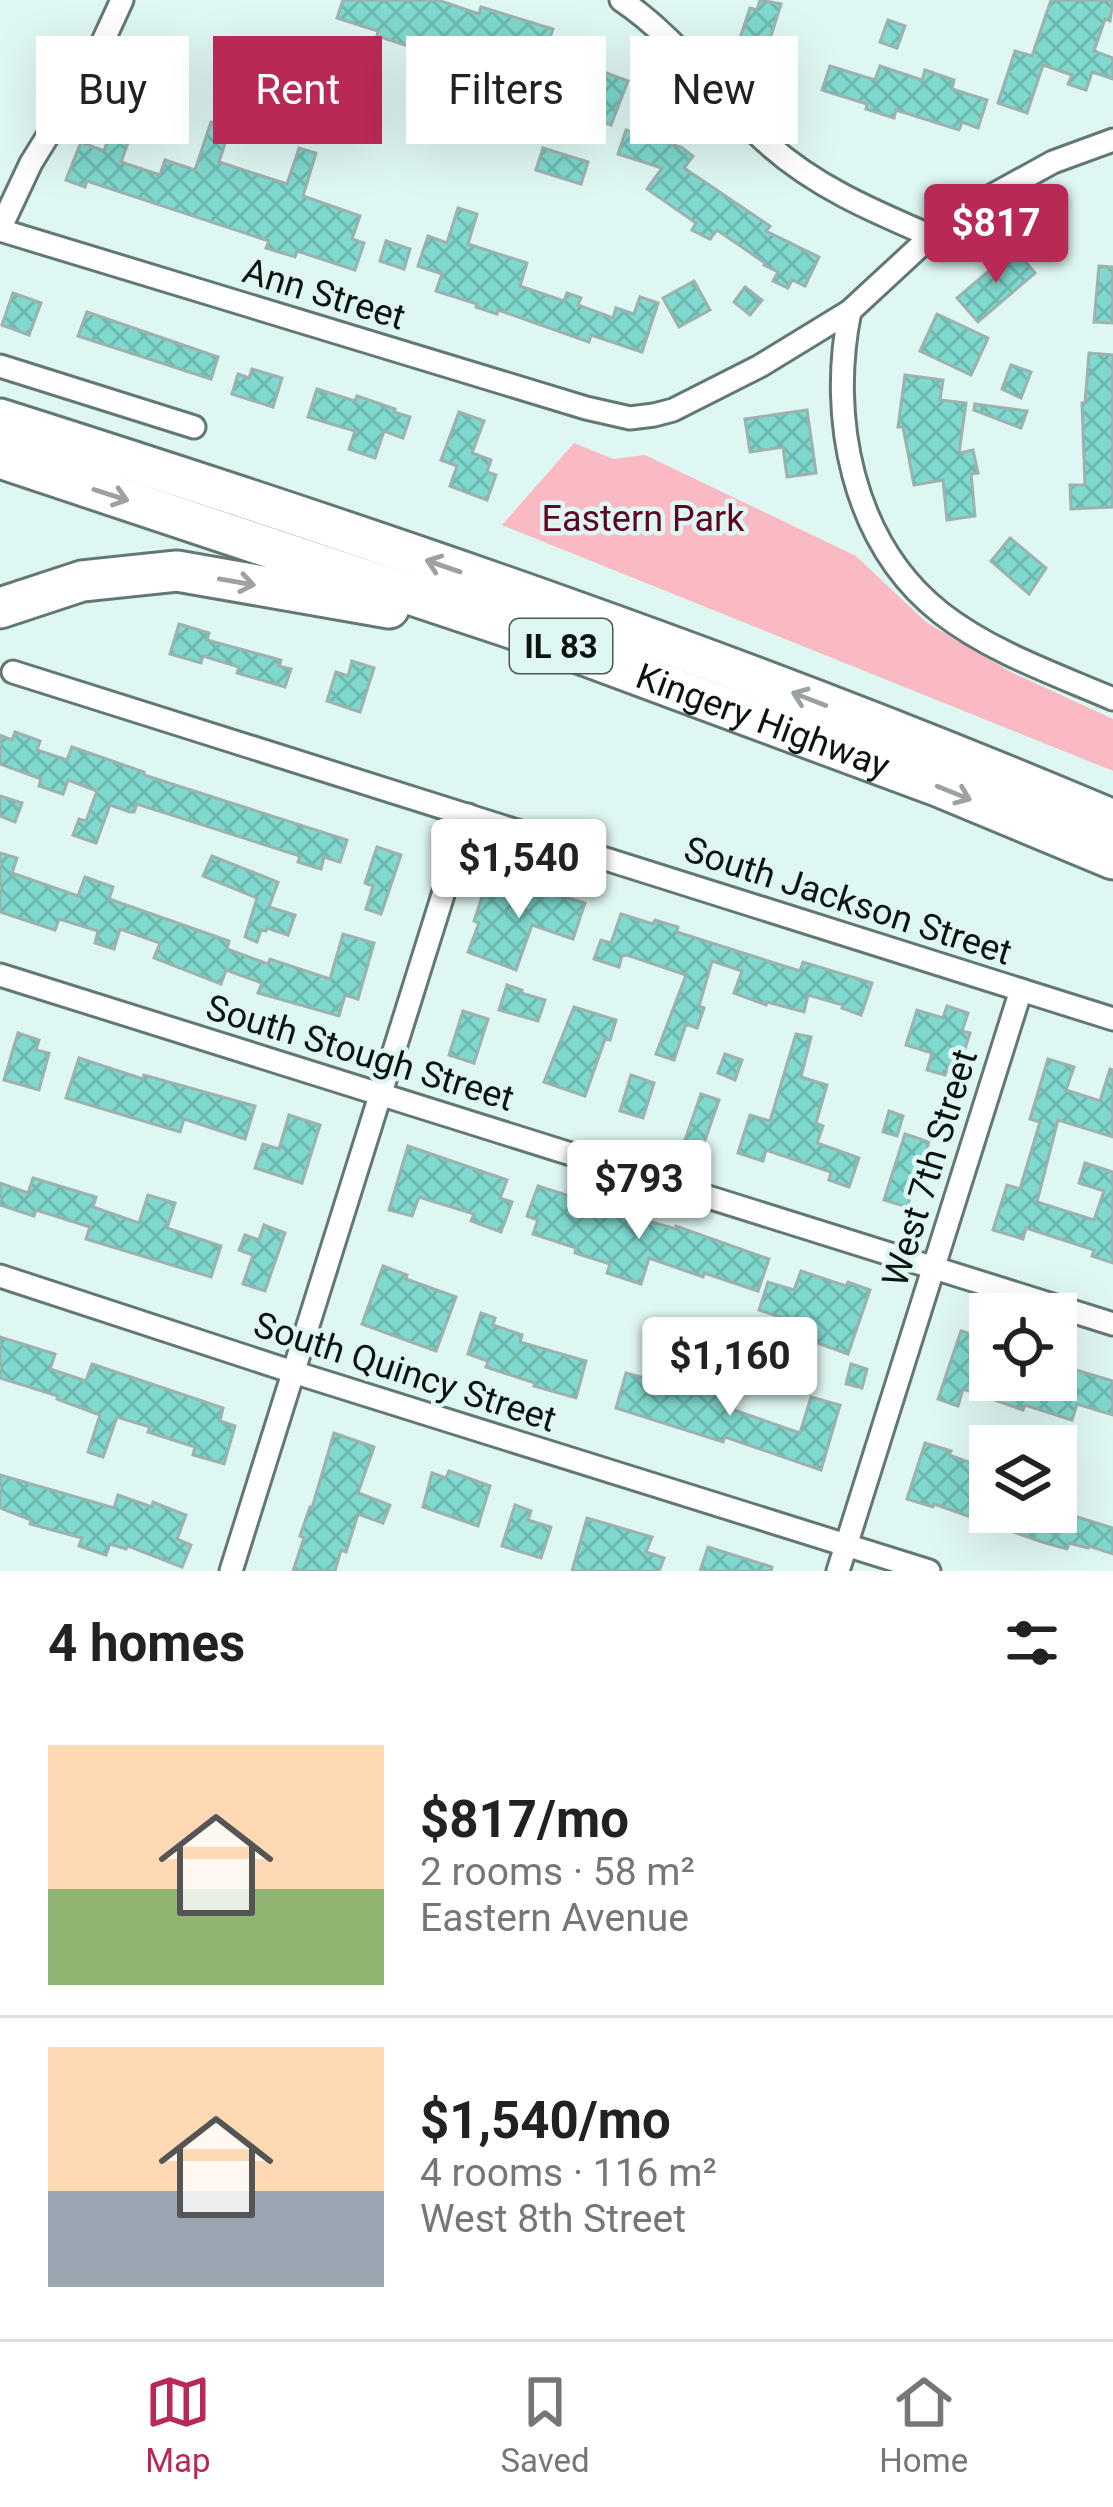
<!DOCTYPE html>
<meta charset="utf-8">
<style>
:root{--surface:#fff;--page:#f6f6f6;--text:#222;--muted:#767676;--line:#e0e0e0;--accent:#b82955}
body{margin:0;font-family:Roboto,sans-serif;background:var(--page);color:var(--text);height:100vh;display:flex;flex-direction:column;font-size:45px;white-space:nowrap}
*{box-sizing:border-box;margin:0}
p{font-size:39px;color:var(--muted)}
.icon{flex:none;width:66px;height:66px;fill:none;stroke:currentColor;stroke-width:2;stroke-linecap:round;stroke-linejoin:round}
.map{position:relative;height:1571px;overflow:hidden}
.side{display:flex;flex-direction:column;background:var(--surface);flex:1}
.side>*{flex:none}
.banner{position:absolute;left:36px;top:36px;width:1041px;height:108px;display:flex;gap:24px}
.controls{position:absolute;left:969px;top:1293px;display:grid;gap:24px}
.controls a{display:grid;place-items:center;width:108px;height:108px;border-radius:0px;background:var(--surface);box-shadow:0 12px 48px #0002;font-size:60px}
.price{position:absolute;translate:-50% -102px;padding:0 27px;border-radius:12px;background:#fff;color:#222;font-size:39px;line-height:78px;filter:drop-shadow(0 3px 6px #0008)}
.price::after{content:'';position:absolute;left:50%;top:72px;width:36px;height:27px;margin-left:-18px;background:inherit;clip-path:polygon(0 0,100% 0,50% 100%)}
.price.active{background:var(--accent);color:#fff}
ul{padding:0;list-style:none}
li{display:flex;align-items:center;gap:36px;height:300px;padding:0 48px}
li+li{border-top:3px solid var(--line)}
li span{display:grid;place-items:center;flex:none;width:336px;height:240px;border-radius:0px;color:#555}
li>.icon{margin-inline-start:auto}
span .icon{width:144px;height:144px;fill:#fffc;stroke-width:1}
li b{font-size:51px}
h2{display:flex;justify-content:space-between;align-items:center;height:144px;padding:0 48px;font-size:51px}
.chip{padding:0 42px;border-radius:0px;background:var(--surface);box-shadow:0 12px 48px #0002;font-size:42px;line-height:108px}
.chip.active{background:var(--accent);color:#fff}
.menu{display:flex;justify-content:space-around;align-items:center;height:168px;border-top:3px solid var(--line);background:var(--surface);font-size:33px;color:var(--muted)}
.menu a{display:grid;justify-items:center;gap:6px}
.menu .active{color:var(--accent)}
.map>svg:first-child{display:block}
.park{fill:#fabac4}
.building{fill:url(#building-cross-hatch);stroke:#9cb2ae;stroke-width:3}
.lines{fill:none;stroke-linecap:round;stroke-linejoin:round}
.street-casing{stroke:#637874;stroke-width:27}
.highway-casing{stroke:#637874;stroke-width:45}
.street{stroke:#fff;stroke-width:21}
.highway{stroke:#fff;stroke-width:39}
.oneway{stroke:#9ea1a1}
.labels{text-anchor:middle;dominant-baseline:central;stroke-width:9;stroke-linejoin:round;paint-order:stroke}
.shield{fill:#dff7f3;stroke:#4b5856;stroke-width:3}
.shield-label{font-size:33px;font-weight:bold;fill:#0c1413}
.street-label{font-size:36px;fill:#0c1413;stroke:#dff7f3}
.park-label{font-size:36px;fill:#5d0524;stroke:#dff7f3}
</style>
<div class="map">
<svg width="1113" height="1571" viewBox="0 0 1113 1571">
<defs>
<pattern id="building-cross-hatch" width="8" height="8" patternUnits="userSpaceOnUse" patternTransform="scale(3)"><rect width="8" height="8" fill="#7fd9ce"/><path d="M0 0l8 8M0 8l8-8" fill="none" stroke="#6db9b0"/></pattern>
</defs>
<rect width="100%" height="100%" fill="#dff7f3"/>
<polygon class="park" points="574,443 613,459 645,455 856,556 926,622 1011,672 1113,719 1113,771 502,525"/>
<g class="building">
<polygon points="343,0 438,0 479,14 481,7 553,29 548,43 585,55 582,64 628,81 611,125 586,116 595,93 541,77 531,103 512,96 516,86 477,73 479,69 377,36 378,31 337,18"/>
<polygon points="760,0 781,4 766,52 738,44 750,8 757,10"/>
<polygon points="1051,0 1113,0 1110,21 1105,19 1094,51 1113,58 1113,79 1092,72 1086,90 1068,84 1072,75 1043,65 1027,113 998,103 1015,51 1032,56"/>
<polygon points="888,20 905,26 897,48 880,42"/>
<polygon points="154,64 180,73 163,124 137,116"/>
<polygon points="830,66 875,80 880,66 922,80 925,70 954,80 952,89 987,100 978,128 962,122 959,130 896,110 894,118 866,109 867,104 822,90"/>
<polygon points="211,122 230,128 219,162 287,184 299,148 316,153 303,196 360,216 352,239 364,243 355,270 297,251 295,257 266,248 269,241 87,181 85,187 66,180 81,142 104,151 113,125 132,132 121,162 160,175 165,160 195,170"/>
<polygon points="626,130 681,147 693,156 684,168 770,226 766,231 819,257 805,286 792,280 788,288 773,281 778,272 764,265 765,263 717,230 710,239 692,230 696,223 647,189 662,168 618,154"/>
<polygon points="543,148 588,162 581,184 536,170"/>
<polygon points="458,208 477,214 468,244 527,263 520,286 564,301 567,293 581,298 578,305 613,318 616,308 634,314 640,297 658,303 642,352 591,335 589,342 498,310 497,314 476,307 477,304 436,291 442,274 418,266 428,236 447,243"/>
<polygon points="386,241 410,249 404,269 380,261"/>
<polygon points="1015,249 1035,273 978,322 957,298"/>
<polygon points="1099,266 1113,267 1113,323 1094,322"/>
<polygon points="694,281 710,310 679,327 663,298"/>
<polygon points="745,287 762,300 750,315 734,302"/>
<polygon points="13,293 41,303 29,335 2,325"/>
<polygon points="87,312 218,357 211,379 78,336"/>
<polygon points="937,314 988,338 971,375 920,351"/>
<polygon points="1089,353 1113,355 1113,507 1071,509 1070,485 1085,485 1082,403 1085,403"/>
<polygon points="1011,365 1031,372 1021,398 1002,389"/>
<polygon points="252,369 282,378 273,407 232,394 238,374 249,378"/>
<polygon points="905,375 943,380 940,400 966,403 959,453 973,450 978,473 971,474 975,516 947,520 943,480 914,485 903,427 898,427"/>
<polygon points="317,389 355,401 357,396 395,409 394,412 410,417 403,438 384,431 375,458 349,449 355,431 308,417"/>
<polygon points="975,404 1027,411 1021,428 974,410"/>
<polygon points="807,410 816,473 787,477 783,447 750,452 745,419"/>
<polygon points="459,412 484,421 472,453 491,460 487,472 496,475 487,500 450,486 457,466 441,460"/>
<polygon points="1010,538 1046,568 1029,594 991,561"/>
<polygon points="179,624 209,633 207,640 281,660 279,666 291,669 285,687 237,673 239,667 203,656 201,663 170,654"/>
<polygon points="352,661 374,668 360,712 327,701 336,672 348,676"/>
<polygon points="15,732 40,741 37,750 67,760 72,747 144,772 144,775 347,840 340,862 324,857 321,869 298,862 300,856 137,804 134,812 130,812 110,805 96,843 73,835 79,819 86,821 97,791 68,780 63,794 39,786 41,779 0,764 0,735 12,740"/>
<polygon points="0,796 22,803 15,822 0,816"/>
<polygon points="377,847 401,855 381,914 366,909 373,886 365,883"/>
<polygon points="0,853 17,858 12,873 78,896 85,877 113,887 109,899 229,941 227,949 268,964 270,959 330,979 343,934 374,943 358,999 345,995 339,1016 258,993 262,983 226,970 221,984 154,958 160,943 120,929 114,949 95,943 98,931 59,919 55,930 0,912"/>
<polygon points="212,856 278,882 269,907 295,915 288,935 267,928 266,931 261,930 257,942 245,937 257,898 203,876"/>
<polygon points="488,879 524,891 526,886 585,903 573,939 532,925 516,970 468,952 479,923 474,921"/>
<polygon points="621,914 653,924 655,920 678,927 677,932 800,971 803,962 872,983 861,1015 842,1008 843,1005 808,995 804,1012 767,1002 766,1005 734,993 742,971 712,961 699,1006 704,1008 697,1028 686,1024 674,1060 656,1054 686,975 627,955 622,956 619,967 594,959 601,940 611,943"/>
<polygon points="507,985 522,990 521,993 545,1000 538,1021 499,1010"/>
<polygon points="947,1006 968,1013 962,1031 970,1033 959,1068 949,1065 945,1075 927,1070 932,1053 906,1045 917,1010 943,1018"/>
<polygon points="574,1007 616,1020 610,1040 605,1039 585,1096 544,1082"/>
<polygon points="463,1011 488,1019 474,1063 449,1055"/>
<polygon points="18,1033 39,1040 36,1050 49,1053 39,1090 4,1080"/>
<polygon points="796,1034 811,1037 801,1077 827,1085 816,1123 823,1126 817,1143 859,1158 849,1187 829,1180 831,1172 766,1150 763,1161 738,1153 750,1115 770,1121"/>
<polygon points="725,1054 742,1060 735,1080 718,1073"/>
<polygon points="79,1058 143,1079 144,1075 255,1106 245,1139 184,1119 180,1132 66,1098"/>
<polygon points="1048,1059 1074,1067 1066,1090 1100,1101 1110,1069 1113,1070 1113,1137 1058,1120 1037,1202 1094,1220 1104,1191 1079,1183 1085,1163 1113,1172 1113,1263 1092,1256 1094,1250 1026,1228 1023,1239 993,1230 1007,1185 1020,1189 1040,1122 1030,1119"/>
<polygon points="631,1075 654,1083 643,1118 620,1111"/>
<polygon points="701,1094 719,1100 703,1146 685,1140"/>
<polygon points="889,1111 903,1116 897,1136 883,1132"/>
<polygon points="289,1115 320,1125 302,1183 255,1168 263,1144 279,1149"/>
<polygon points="905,1134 929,1142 907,1207 884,1200"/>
<polygon points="408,1146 507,1180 500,1198 512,1202 501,1232 471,1221 474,1214 419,1197 412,1216 389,1210"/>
<polygon points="33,1178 96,1197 93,1207 139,1223 148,1195 175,1203 167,1228 221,1246 211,1277 86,1239 90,1227 36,1210 34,1216 0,1205 0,1183 28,1193"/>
<polygon points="538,1186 641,1219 676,1229 676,1226 769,1259 758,1291 704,1273 703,1277 649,1258 641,1284 607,1273 610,1264 575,1253 576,1248 533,1234 538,1220 527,1216"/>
<polygon points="264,1225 285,1233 265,1291 243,1284 253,1255 239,1250 245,1235 259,1240"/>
<polygon points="383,1266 407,1275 406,1279 456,1297 436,1351 362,1324"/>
<polygon points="801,1271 846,1286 848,1282 870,1290 848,1354 779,1329 783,1318 759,1310 768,1282 794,1290"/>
<polygon points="481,1313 495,1318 493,1325 522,1335 520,1342 586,1361 576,1398 534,1386 535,1383 486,1367 488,1361 468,1354"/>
<polygon points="961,1331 990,1340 978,1380 1056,1380 1056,1364 1113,1381 1113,1415 1077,1404 1072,1420 1025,1405 1023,1410 963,1389 958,1406 938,1399"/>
<polygon points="0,1337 55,1354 50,1369 86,1381 92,1364 223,1408 220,1421 235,1426 224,1464 193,1455 195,1447 148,1432 150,1427 117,1417 103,1457 88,1452 100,1415 57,1399 58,1396 0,1378"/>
<polygon points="763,1362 782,1368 776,1388 756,1382"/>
<polygon points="851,1364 867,1369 862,1388 846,1384"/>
<polygon points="626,1373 691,1391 693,1386 737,1400 734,1410 800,1433 811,1397 840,1405 821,1470 725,1437 723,1442 616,1408"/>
<polygon points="334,1433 374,1447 358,1493 390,1505 383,1523 358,1514 346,1552 341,1550 335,1571 293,1571 304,1538 300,1536 310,1507 312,1508"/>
<polygon points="925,1443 951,1451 949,1455 990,1470 981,1494 990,1498 990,1512 1040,1512 1059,1519 1061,1512 1113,1528 1113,1554 1089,1546 1088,1548 1069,1543 1067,1549 1042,1542 934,1504 933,1507 907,1499"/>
<polygon points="449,1471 490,1486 478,1526 423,1507 432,1473 446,1478"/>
<polygon points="0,1475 114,1508 118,1495 152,1507 153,1502 186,1515 177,1539 191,1545 182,1567 128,1546 126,1549 110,1544 106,1555 79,1546 82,1538 30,1524 31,1520 0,1508"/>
<polygon points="515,1505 531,1511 528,1520 551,1527 541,1558 502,1546"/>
<polygon points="587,1518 652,1537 646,1552 664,1558 659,1571 572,1571"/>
<polygon points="708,1547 772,1567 771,1571 700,1571"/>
</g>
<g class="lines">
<g class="street-casing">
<g id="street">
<path d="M621,0c61,41 94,97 147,144 48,43 105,67 163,92"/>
<polyline points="0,229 31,163 93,63 122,0"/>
<polyline points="0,230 586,408 630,418 654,415 673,410 760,366 850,311 931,236 964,211 1053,162 1113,140"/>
<path d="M850,311c-22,106 2,232 91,302 50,39 114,61 172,86"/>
<polyline points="0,366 194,427"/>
<polyline points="13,672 1113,1019"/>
<polyline points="0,975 1113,1324"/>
<polyline points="0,1276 293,1372 929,1571"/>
<polyline points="231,1571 468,815"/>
<polyline points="838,1571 1021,990"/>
</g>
</g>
<g class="highway-casing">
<g id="highway">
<path d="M0,419c376,119 750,247 1113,401"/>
<path id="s1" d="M0,458l514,171 426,158 173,72"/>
<polyline points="0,608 82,581 177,571 389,608"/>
</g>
</g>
<use href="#street" class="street"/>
<use href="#highway" class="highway"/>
</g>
<defs><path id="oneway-shaft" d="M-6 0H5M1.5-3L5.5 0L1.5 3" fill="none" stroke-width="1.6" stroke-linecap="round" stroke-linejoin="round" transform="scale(3)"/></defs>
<g class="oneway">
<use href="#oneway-shaft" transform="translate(111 495) rotate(18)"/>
<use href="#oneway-shaft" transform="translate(443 566) rotate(-161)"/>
<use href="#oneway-shaft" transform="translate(237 582) rotate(10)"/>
<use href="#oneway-shaft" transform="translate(809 699) rotate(-159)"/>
<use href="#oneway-shaft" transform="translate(954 793) rotate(22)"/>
</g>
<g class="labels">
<rect class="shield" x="510" y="619" width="102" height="54" rx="9"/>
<g class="shield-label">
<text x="561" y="646">IL 83</text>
</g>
<g class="street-label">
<text transform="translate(324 294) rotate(17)">Ann Street</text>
<text stroke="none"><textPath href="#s1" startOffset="807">Kingery Highway</textPath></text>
<text transform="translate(848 901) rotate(18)">South Jackson Street</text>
<text transform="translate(360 1053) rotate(17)">South Stough Street</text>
<text transform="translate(930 1168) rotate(-73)">West 7th Street</text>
<text transform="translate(405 1372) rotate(18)">South Quincy Street</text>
</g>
<g class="park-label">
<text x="643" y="519">Eastern Park</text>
</g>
</g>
</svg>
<div class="controls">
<a><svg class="icon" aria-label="locate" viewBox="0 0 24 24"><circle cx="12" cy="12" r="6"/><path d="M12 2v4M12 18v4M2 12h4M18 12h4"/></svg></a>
<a><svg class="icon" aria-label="layers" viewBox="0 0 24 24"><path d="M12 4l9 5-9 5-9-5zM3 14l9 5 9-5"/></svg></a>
</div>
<b class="price active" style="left:996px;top:286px">$817</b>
<b class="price" style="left:519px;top:921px">$1,540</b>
<b class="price" style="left:639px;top:1242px">$793</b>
<b class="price" style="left:730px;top:1419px">$1,160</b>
<div class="banner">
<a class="chip">Buy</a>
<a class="chip active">Rent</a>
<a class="chip">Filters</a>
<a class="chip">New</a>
</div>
</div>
<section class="side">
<h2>4 homes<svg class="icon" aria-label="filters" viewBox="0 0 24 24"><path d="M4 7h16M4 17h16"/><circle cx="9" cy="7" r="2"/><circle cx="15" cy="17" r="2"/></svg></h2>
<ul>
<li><span style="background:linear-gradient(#ffd9b3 60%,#8fb573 0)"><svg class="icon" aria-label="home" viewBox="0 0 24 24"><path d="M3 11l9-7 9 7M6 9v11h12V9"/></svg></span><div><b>$817/mo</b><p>2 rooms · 58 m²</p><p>Eastern Avenue</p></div></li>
<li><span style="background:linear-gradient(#ffd9b3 60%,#9aa5b1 0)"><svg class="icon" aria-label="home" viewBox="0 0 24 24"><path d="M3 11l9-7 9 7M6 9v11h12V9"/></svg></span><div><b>$1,540/mo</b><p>4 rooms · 116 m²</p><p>West 8th Street</p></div></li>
</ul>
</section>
<nav class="menu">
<a class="active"><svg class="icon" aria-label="map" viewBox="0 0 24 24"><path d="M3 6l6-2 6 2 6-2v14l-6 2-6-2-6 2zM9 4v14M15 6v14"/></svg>Map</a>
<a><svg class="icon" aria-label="saved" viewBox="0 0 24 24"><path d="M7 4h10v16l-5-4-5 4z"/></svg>Saved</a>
<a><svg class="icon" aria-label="home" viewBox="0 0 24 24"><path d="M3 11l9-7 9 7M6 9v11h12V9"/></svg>Home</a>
</nav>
